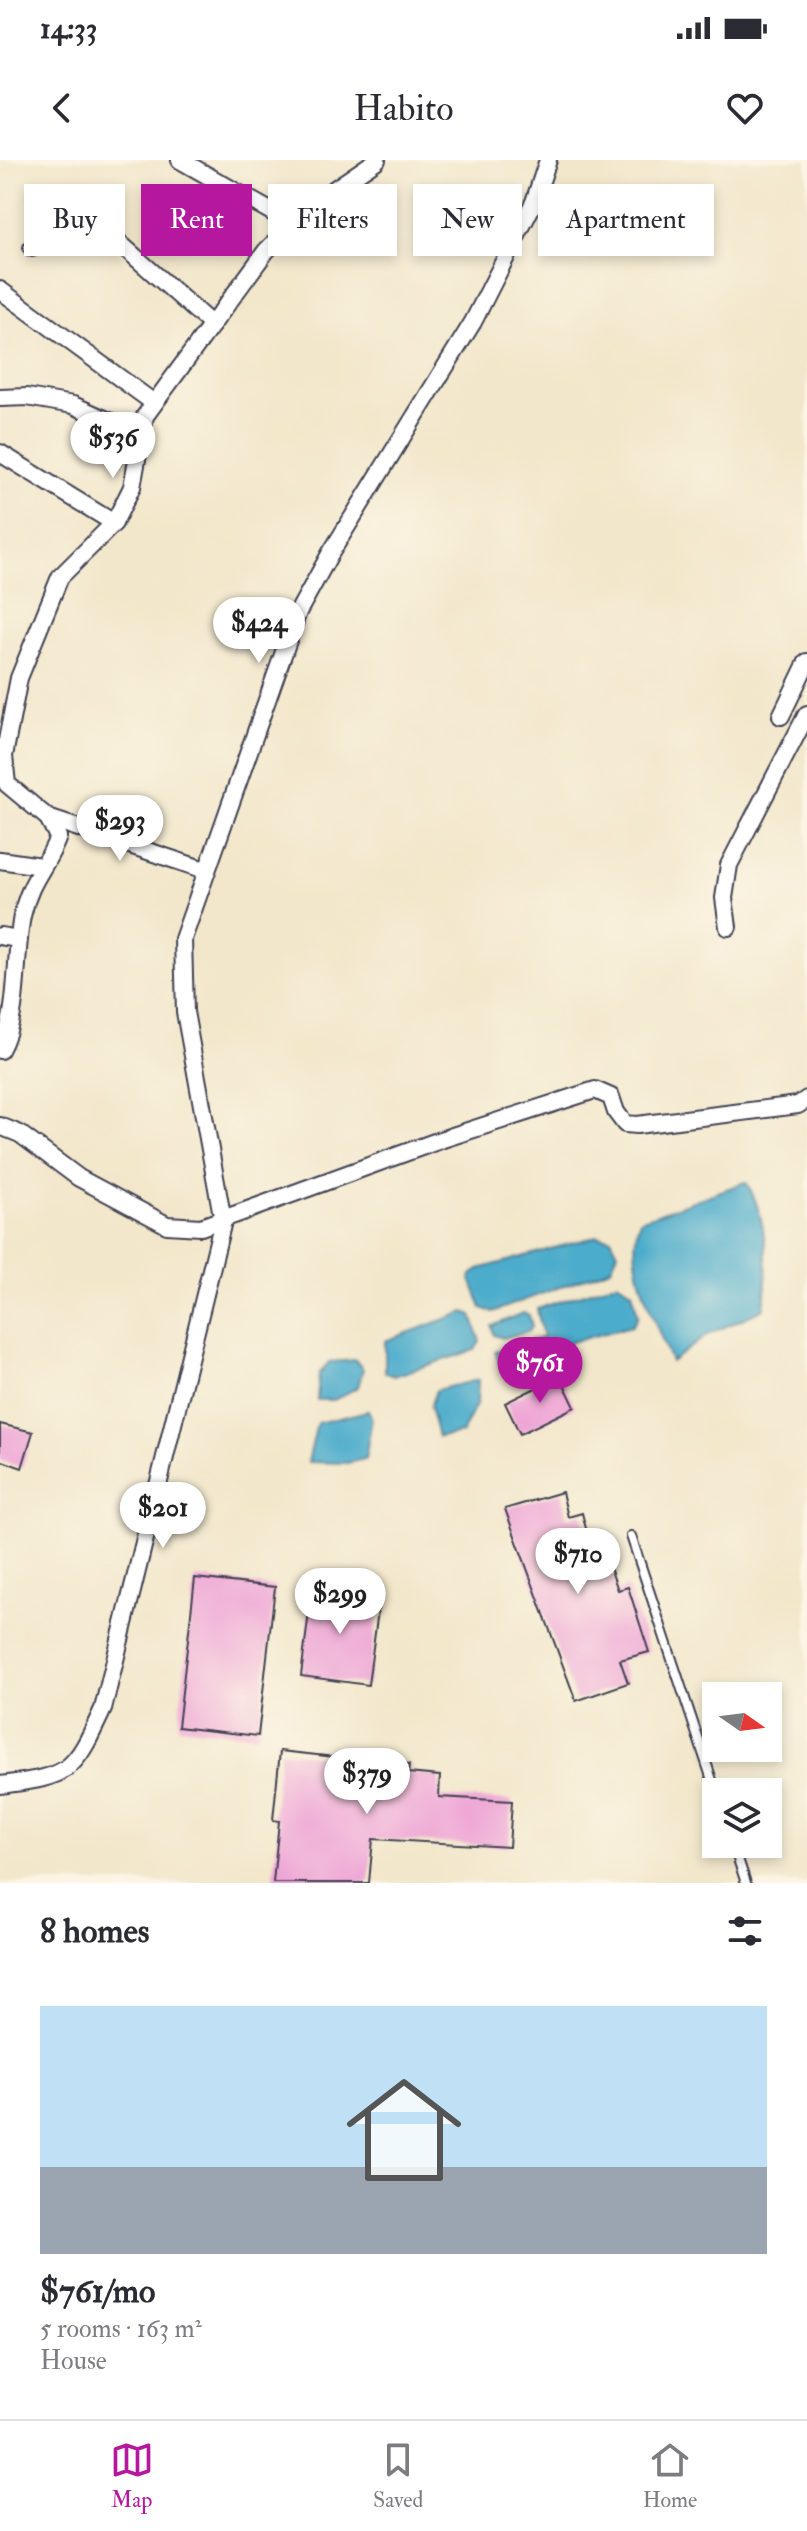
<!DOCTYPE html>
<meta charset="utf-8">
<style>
:root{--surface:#fff;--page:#f2f2f3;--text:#2b2b33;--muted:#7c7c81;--line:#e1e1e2;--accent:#b5179e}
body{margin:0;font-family:"IM FELL Double Pica",serif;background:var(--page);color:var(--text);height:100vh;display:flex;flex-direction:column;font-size:30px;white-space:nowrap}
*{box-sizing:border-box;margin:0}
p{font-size:26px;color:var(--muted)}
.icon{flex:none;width:44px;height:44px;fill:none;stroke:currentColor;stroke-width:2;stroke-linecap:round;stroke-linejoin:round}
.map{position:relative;height:1723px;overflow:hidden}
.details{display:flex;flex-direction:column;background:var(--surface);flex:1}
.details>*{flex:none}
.guide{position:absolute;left:24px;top:24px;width:760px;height:72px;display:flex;gap:16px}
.needle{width:52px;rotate:104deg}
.fabs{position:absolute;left:702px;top:1522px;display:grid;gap:16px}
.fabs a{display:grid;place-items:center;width:80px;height:80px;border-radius:0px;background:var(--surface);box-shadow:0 4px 12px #0003;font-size:40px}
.price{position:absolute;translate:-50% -68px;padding:0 18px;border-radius:28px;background:#fff;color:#222;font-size:26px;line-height:52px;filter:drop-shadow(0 2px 4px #0008)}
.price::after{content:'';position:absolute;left:50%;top:48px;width:24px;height:18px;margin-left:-12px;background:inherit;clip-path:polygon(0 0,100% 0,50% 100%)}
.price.selected{background:var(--accent);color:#fff}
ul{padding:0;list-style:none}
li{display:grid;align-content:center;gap:16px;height:424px;padding:0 40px}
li+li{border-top:2px solid var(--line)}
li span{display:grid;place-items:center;height:248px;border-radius:0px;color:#555}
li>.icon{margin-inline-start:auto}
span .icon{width:144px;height:144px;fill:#fffc;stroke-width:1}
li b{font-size:34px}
h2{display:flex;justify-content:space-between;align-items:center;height:96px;padding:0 40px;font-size:34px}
.chip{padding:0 28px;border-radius:0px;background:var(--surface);box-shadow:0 4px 12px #0003;font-size:28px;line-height:72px}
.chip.selected{background:var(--accent);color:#fff}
.status{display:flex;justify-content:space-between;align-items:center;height:56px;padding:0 40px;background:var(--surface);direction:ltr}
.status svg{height:22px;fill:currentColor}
header{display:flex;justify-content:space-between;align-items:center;height:104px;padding:0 40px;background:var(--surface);font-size:36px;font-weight:600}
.menu{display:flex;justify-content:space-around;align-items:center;height:112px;border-top:2px solid var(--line);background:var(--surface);font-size:22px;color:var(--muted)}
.menu a{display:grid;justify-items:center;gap:4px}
.menu .selected{color:var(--accent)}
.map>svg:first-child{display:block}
.water{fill:#4caccb;stroke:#376783;stroke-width:2}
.building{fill:#eea6d6}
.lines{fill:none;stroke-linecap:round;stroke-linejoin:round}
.service-casing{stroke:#414051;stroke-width:12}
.minor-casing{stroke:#414051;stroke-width:20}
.service{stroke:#fff;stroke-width:8}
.minor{stroke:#fff;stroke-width:16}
</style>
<div class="status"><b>14:33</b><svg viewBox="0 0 49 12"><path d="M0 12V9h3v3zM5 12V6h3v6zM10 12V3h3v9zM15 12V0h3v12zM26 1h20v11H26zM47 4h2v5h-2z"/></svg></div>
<header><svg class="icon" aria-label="back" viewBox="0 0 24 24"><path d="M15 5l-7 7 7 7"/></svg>Habito<svg class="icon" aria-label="heart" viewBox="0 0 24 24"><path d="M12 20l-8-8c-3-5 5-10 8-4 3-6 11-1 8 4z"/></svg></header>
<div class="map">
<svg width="807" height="1723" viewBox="0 0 807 1723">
<rect width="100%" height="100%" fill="#fcf5e5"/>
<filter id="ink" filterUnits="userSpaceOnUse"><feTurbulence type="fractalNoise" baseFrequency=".0125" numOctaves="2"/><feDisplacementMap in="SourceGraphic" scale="16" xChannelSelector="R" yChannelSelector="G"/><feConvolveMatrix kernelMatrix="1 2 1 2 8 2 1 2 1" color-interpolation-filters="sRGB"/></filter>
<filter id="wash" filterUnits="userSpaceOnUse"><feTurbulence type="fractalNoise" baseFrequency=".006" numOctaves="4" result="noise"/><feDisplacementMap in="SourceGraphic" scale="32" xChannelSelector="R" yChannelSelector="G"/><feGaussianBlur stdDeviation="1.8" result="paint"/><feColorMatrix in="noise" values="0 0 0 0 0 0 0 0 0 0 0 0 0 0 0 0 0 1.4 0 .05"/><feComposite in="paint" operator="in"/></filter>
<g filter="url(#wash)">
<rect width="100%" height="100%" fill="#f2e7cb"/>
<g class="water">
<path d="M746,1022c22,35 23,87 18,127l-55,25 -38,28c-15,-42 -48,-99 -31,-142z"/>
<polygon points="597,1076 611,1078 618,1092 611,1108 493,1152 482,1148 470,1117 479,1109"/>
<polygon points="617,1122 632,1131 638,1156 632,1166 571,1182 560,1193 501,1207 495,1192 543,1177 537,1149"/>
<polygon points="465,1152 472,1155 480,1181 475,1190 394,1216 385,1212 385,1181"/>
<polygon points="523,1153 529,1155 532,1166 529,1171 502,1178 494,1175 492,1166"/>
<polygon points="356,1200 363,1209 358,1227 334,1240 317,1240 319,1214 329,1202"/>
<polygon points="478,1220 477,1243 462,1273 438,1277 430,1247 436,1230"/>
<polygon points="368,1251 372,1259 365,1299 347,1303 308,1302 317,1263"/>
</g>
<g id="blocks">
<g class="building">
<polygon points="560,1216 575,1247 520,1274 505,1243"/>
<polygon points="0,1264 33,1272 22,1308 0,1300"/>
<polygon points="562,1332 568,1357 582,1353 590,1384 600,1380 618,1430 628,1427 649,1492 620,1500 628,1523 576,1541 505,1349"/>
<polygon points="195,1418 275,1427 258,1576 178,1567"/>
<polygon points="312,1428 380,1436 368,1525 301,1516"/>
<polygon points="280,1591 409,1605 408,1613 440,1616 439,1637 512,1641 509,1687 373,1679 369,1723 273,1723 279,1661 273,1660"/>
</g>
</g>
</g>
<g filter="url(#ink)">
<use href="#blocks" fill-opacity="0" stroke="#414051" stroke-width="2"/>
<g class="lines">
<g class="service-casing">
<g id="service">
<polyline points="631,1376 716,1632"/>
<polyline points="733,1684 746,1723"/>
</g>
</g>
<g class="minor-casing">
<g id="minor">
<polyline points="180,0 293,64"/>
<path d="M32,88c31,-14 39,-30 74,-17l106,94"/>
<polyline points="0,130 154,243"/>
<polyline points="0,238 27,237 73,245 141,275"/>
<polyline points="0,293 114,363"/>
<polyline points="781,556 807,502"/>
<polyline points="48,658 205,710"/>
<polyline points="0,700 41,706"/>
<polyline points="728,767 724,738 729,705 807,554"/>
<polyline points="0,776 19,779"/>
<path d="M0,890c20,-35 14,-93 22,-134 8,-37 25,-49 36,-79l-10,-19 -41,-34 -3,-28 15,-78 41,-101 54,-54 18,-36 13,-71 121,-165 48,-48 63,-43"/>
<polyline points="0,966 20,974 79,1018 167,1065 201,1067 443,979 595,930 611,937 616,952 625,964 637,965 798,945 807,939"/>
<path d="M0,1625c70,-9 73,-11 103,-76l120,-488 -38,-209 -2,-73 115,-327 32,-58 143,-232 61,-120 14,-42"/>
</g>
</g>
<use href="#service" class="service"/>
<use href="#minor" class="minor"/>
</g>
</g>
</svg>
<div class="fabs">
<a><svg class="needle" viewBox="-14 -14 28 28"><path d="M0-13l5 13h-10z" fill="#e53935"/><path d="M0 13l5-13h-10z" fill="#7c7c81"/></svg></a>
<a><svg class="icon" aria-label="layers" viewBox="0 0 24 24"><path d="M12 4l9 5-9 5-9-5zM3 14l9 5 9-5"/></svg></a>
</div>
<b class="price" style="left:113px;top:320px">$536</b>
<b class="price" style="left:259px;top:505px">$424</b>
<b class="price" style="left:120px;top:703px">$293</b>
<b class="price selected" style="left:540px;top:1245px">$761</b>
<b class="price" style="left:163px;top:1390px">$201</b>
<b class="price" style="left:578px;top:1436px">$710</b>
<b class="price" style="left:340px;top:1476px">$299</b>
<b class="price" style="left:367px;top:1656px">$379</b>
<div class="guide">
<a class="chip">Buy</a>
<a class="chip selected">Rent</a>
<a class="chip">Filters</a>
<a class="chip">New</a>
<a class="chip">Apartment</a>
</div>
</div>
<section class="details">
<h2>8 homes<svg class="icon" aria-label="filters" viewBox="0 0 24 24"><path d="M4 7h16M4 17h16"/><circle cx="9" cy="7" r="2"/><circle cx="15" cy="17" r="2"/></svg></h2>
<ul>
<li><span style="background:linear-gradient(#bfe0f5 65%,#9aa5b1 0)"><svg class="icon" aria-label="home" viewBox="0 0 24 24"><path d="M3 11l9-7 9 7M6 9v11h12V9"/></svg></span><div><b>$761/mo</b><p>5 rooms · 163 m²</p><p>House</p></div></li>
</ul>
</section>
<nav class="menu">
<a class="selected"><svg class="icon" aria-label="map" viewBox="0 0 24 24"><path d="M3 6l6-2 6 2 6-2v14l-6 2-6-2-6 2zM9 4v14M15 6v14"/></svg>Map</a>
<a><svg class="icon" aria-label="saved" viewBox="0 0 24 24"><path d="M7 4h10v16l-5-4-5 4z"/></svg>Saved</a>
<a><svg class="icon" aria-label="home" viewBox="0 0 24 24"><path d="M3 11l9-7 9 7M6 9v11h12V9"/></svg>Home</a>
</nav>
